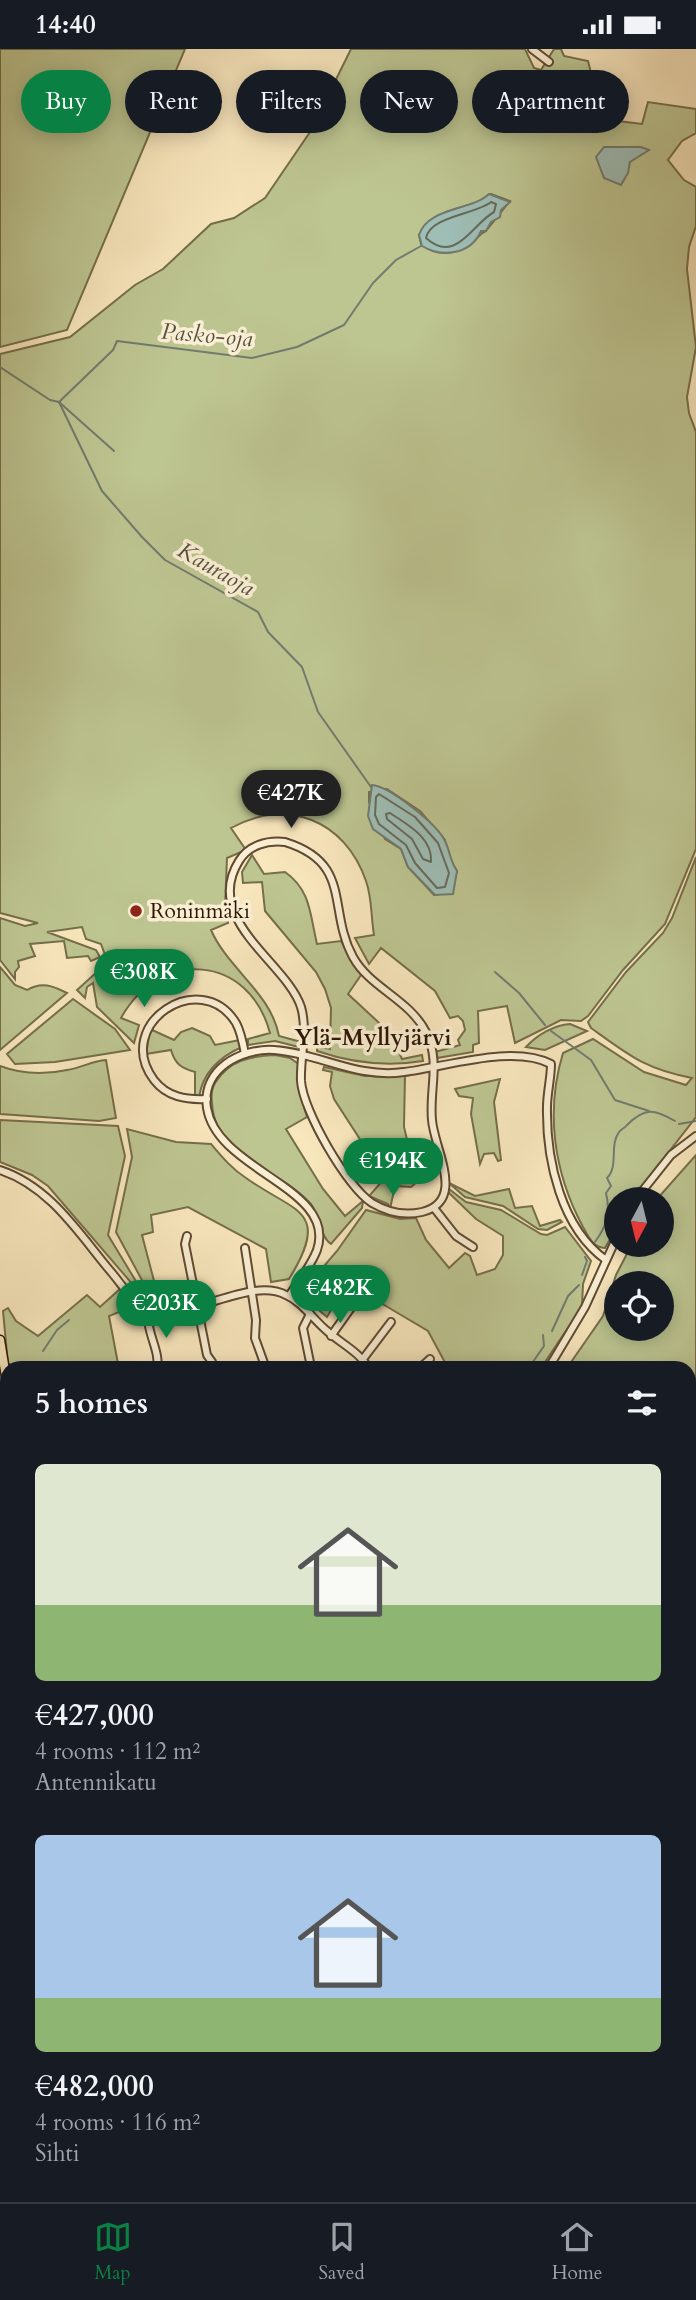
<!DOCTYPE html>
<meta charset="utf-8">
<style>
:root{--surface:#171b24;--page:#20242c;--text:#f1f3f6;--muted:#9ea1a6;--line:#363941;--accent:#0b8043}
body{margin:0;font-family:Cardo,serif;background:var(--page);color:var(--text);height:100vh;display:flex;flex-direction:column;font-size:26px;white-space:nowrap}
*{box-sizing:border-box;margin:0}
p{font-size:23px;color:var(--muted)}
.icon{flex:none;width:38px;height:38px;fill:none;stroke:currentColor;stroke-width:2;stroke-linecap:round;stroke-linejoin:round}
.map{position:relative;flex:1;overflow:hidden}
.side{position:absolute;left:0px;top:1312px;width:696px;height:842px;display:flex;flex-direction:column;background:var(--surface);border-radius:21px 21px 0 0;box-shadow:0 4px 18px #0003}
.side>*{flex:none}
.guide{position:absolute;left:21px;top:21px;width:654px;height:63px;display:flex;gap:14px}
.needle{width:46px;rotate:187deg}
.buttons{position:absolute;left:604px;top:1138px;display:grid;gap:14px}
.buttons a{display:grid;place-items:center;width:70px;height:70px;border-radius:50%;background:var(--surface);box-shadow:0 4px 18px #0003;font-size:35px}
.price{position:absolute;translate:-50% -60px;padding:0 16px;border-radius:24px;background:var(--accent);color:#fff;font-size:23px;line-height:46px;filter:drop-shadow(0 2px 4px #0008)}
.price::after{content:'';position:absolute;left:50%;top:42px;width:21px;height:16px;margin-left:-10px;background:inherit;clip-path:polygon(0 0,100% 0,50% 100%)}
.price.current{background:#222;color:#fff}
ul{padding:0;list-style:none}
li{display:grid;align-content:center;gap:14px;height:371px;padding:0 35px}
li span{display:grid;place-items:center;height:217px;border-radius:10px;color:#555}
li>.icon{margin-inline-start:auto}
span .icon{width:126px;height:126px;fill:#fffc;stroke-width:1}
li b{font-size:30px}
h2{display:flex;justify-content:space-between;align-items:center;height:84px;padding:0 35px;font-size:30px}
.pill{padding:0 24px;border-radius:32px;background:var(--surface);box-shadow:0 4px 18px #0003;font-size:24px;line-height:63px}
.pill.current{background:var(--accent);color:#fff}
.status{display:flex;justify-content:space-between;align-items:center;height:49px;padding:0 35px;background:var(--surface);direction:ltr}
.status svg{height:19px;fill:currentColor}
.tabs{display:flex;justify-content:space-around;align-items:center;height:98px;border-top:2px solid var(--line);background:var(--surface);font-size:19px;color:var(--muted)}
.tabs a{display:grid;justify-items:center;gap:4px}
.tabs .current{color:var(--accent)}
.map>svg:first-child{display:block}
.green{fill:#bdc591;stroke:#756e4a;stroke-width:2;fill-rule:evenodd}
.water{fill:#9ebeb6;stroke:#717b6e;stroke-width:2}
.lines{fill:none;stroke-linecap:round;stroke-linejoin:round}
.shore{stroke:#666a5c;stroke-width:2}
.stream{stroke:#717b6e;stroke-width:2}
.minor-casing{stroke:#604a32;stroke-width:10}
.major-casing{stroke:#2d1603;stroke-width:11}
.highway-casing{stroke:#2d1603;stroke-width:12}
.minor{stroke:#faefd4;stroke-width:6}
.major{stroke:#f8e6bd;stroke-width:8}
.highway{stroke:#f8e6bd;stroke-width:9}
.rail{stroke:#2d1603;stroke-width:2;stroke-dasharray:12 12;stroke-linecap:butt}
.poi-dot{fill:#8f2418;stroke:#faefd4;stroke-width:2.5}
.labels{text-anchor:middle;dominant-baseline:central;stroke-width:7;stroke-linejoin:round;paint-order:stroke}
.poi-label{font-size:21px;fill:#2d1603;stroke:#faefd4;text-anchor:start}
.water-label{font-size:23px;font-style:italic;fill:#555142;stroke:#faefd4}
.neighbourhood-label{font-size:23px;font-weight:bold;fill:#2d1603;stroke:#faefd4}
</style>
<div class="status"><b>14:40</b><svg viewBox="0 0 49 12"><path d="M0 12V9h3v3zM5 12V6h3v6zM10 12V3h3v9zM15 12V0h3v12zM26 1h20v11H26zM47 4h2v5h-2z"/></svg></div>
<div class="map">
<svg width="696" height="2153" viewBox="0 0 696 2153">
<rect width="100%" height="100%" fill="#f8e6bd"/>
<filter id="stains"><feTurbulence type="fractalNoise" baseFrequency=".00286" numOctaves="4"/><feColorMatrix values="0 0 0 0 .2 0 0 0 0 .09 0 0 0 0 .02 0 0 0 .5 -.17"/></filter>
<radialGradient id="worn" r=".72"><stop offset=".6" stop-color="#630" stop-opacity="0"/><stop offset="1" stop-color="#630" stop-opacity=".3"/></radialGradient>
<g class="green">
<polygon points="0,0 185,0 67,281 0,298"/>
<path d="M351,0h174l9,19 7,2 13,-21h7l3,7 24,5 12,48 18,12 24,3 6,-22 48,7v24l-14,8 -14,19 16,20 12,7v39l-7,21 -2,22 9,78 -9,50 2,16 7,19v417l-31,75 -42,46 -35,46 -7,5 -20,-1 -46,23 -8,-37 -29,5 1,32 -6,2v7l-36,6 -2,-6 25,-7 -2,-5 7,-10 -2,-9 -5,-5 -8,2 -15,-27 -54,-43 -12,16 -14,-26 19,-3c-3,-17 -2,-38 -8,-54 -21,-61 -79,-84 -135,-53l15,22 -19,8 -2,49 3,16 -17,7c17,39 60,63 68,106l22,6 -2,5 -24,-6 -27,4v-6l22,-6c-21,-79 -110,-85 -149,-15l18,7 -5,18 -37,-36 -4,-24 -6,4 -2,11 -8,-8 21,-19 2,6 9,-11 -8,-22 -15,-5 -4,-12 -35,5 49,18 4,7 -9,4 -3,-5 -21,2 -3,-17 -34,3 5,12 -17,5 1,6 -4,5v7l-15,-19v-42l25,8 13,-3 -38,-10v-559l70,-17 65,-52 28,-16 48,-45 23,-6 31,-20 45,-66zM491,145l19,7 -24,30c-6,2 -7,6 -12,10 -17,14 -36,17 -53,3l-2,-9 5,-9 22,-14 35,-11zM387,740l33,22 25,29 2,15 10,16 -3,12 -20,12 -26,-28 -7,-18 -16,-10 -16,-37v-10z"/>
<path d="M252,806l12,19 21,-2c26,18 25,43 32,72l24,-3 20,34 -13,19 43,40 11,25 20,-4 1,6c-37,6 -71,2 -106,-10v-5l13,3 1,-41 -6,-19 -9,-17 -51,-61 -3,-29 -19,1 -1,-11z"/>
<path d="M696,808v260l-64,82h-16v30l-11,19c-13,-1 -16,-11 -22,-21 -29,-54 -38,-115 -20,-174l30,-14 51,33 42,13 6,-7c-47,-9 -62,-22 -101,-50l-3,-6 38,-50 37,-39 9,-15z"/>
<path d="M0,918l15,18 12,5c15,-9 26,-4 40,3l-67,57z"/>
<polygon points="73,950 115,980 130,1001 55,1013 15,1015 7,1005"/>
<path d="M570,975l17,7 -42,19 -19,-3c11,-12 28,-22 44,-23z"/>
<path d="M192,979l18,8 5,9 25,-5 2,7c-23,10 -39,25 -43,50h-4v-25c-14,-4 -20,-8 -24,-22l-25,4 4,-25 24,11 7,-8z"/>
<path d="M275,1006l15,3 10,7v27l7,25 -21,12 37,60 22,27 18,-15 -1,7 -31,36c-12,-8 -10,-29 -21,-41 -31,-35 -95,-44 -98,-100 -1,-7 -1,-13 3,-20 14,-23 36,-27 60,-28z"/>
<path d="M106,1011l10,58 -17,3 -99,-7v-48c21,8 44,9 67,4 14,-2 25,-9 39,-10z"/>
<polygon points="324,1018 365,1027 405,1026 404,1078 417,1133 411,1138 395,1137 390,1160 388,1155 369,1147 385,1129 334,1050 330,1037 332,1023 323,1021"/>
<polygon points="500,1030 494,1053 501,1111 498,1112 494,1104 484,1105 480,1115 471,1065 473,1049 459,1047 455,1040"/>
<path d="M0,1071l118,6 7,30 -17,79 29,48 6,-1 -27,-50 16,-75 -5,-28 49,13 35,2c11,13 21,25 35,34 49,35 86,31 43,101l-18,3 -5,-33 -78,-42 -37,8 2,17 -11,3 17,65 -7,1 -12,-8 -92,-107 -16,-11 -32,-13z"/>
<path d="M696,1106v542l-6,-6v-322l-123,-1 36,-52 13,-41 16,-31h30v-45h-5zM616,1234h46v45h-46z"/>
<polygon points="449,1134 475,1147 509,1140 515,1159 532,1157 540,1177 560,1171 562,1173 547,1181 538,1180 503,1157 465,1148"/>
<polygon points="449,1140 466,1153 501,1161 541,1185 547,1186 565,1178 591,1212 583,1235 582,1258 541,1319 448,1319 428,1282 347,1234 327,1268 300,1245 337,1202 366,1161 400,1170 416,1169 426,1191 449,1219 465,1204 470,1207 477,1226 495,1220 503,1206 503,1187 476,1170 448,1143"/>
<polygon points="120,1240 136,1256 109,1267 119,1320 22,1320 22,1316 8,1315 3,1262 8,1259 16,1272 38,1287 87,1246 100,1258"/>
<polygon points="7,1620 7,1706 0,1689 0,1621"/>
<polygon points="690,1652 696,1657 696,1843 690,1840"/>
<polygon points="0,1780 7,1799 7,1858 0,1862"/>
<polygon points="314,2147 448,2147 453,2153 322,2153"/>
</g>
<g class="water">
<polygon points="604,98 641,98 649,101 630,113 628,124 621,136 604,129 596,108"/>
<path d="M489,145l21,8 -9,8 -1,7 -9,5 -5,9h-5c-11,25 -40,26 -59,15l-3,-11c9,-28 52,-24 70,-41z"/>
<path d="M372,736c17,1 65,39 73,56 5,10 5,20 12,30l-4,23 -18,1 -27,-28 -7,-18 -28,-20 -5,-13z"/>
</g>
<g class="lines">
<g class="shore">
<path d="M491,153l5,2 -2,8c-22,12 -38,53 -68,26 4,-22 51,-24 65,-36z"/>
<polygon points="379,745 415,768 438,794 449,824 445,838 437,839 415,814 406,796 379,775 375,766 376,748"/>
<path d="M386,765l4,-1c18,12 43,25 41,49l-8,-3 -11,-20 -25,-20z"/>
</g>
<g class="stream">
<polyline points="0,318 50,351 59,353 114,402"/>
<polyline points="59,353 102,442 142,488 165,511 258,563 268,583 302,618 318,663 371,738"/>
<polyline points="59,353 113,301 117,292 252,309 297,298 344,276 373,234 396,211 421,197"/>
<polyline points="495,923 519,944 545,976"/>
<polyline points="551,982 591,1011 615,1051 649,1062"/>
<polyline points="679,1075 696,1072"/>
<path d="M595,1193c11,-15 16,-29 11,-49l5,-7 -4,-8c12,-12 2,-32 12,-46 2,-3 6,-4 8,-7 18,-18 27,-16 48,-4"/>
<polyline points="582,1226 587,1212 585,1208"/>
<polyline points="552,1282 568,1247 579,1236"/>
<polyline points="43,1302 57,1281 69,1271"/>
<polyline points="528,1320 544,1297 543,1286"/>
<polyline points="0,1662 7,1665"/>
<polyline points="0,1748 7,1765"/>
<polyline points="226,2147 234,2153"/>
<polyline points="372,2153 373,2147"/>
</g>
<g class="minor-casing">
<g id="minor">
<polyline points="532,0 549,13"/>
<path d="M285,793c68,21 42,67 68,115 17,31 56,42 73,75 15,30 3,57 6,88 2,29 35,81 -10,92 -18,4 -35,0 -50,-9 -25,-16 -69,-92 -71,-122 -1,-24 7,-50 0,-74 -14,-44 -99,-87 -62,-146 10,-16 28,-21 46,-19z"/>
<path d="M207,1050c-21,1 -40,-2 -53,-19 -42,-56 47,-114 82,-57 5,9 7,20 9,31"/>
<path d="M0,1121c51,17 79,64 112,103 11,13 21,31 38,36 39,13 99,-33 136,-14 16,7 27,24 40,35 14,13 34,22 43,39"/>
<polyline points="636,1150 671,1106 696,1087"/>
<polyline points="434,1159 456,1187 473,1198"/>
<polyline points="187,1187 185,1195 207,1306 212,1313"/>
<polyline points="245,1199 256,1271 255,1289 264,1314 262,1320"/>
<path d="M289,1247c9,-14 22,-30 28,-46 21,-62 -100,-79 -110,-142 -6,-39 34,-60 67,-58 45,3 83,29 130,22 42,-5 109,-28 147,-8 0,14 -4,29 -4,43 -1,53 14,121 59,153"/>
<path d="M149,1260c-5,21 12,41 8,60"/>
<polyline points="310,1265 303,1279 311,1318"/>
<polyline points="331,1287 358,1249"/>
<polyline points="363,1310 391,1273"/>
<polyline points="419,1320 430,1310"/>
<polyline points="548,1320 585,1258 616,1190"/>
<polyline points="0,1478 7,1483"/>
<polyline points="0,1990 7,2003"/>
<polyline points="538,2147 549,2153"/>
<polyline points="674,2153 674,2147"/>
</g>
</g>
<g class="major-casing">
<g id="major">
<polyline points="0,1291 7,1334"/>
<polyline points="0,2079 7,2075"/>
<polyline points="566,2153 570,2147"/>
</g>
</g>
<g class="highway-casing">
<g id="highway">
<polyline points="0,1701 7,1718"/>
<polyline points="285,2147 294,2153"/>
<polyline points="298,2147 304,2153"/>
</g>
</g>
<use href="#minor" class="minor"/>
<use href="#major" class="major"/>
<use href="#highway" class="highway"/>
<g class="rail">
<polyline points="0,1762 7,1779"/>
<polyline points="145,2147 172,2153"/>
<polyline points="215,2147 223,2153"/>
<polyline points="16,2153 43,2147"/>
</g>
</g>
<circle class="poi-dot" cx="136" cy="862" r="7"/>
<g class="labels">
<g class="poi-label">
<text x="150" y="862">Roninmäki</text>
</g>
<g class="water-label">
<text transform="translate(207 286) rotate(5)">Pasko-oja</text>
<text transform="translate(216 520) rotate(30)">Kauraoja</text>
</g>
<g class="neighbourhood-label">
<text x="373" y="988">Ylä-Myllyjärvi</text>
</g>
</g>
<rect width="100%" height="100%" filter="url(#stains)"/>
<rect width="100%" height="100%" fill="url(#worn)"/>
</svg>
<div class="buttons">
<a><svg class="needle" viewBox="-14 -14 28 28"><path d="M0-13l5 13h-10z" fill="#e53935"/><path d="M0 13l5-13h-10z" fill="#9ea1a6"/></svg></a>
<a><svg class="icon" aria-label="locate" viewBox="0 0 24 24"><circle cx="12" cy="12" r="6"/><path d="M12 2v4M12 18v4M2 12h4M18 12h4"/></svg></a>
</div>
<b class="price current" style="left:291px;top:781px">€427K</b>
<b class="price" style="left:144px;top:960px">€308K</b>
<b class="price" style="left:393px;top:1149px">€194K</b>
<b class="price" style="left:340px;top:1276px">€482K</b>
<b class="price" style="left:166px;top:1291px">€203K</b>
<div class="guide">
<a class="pill current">Buy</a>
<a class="pill">Rent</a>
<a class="pill">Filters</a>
<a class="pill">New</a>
<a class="pill">Apartment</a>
</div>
<section class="side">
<h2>5 homes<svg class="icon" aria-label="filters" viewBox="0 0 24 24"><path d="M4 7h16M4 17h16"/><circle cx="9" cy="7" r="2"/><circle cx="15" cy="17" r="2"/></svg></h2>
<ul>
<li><span style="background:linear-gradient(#dfe7d0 65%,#8fb573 0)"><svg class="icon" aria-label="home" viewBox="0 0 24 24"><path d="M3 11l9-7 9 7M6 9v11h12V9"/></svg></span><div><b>€427,000</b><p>4 rooms · 112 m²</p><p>Antennikatu</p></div></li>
<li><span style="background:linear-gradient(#a9c7e8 75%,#8fb573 0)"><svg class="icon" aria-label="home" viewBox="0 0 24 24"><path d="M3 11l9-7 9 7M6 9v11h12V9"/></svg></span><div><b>€482,000</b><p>4 rooms · 116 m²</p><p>Sihti</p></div></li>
</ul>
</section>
</div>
<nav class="tabs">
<a class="current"><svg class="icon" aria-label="map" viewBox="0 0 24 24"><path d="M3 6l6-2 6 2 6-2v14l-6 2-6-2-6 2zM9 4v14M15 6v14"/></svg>Map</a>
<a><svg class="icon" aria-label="saved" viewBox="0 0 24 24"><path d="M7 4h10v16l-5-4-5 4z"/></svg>Saved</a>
<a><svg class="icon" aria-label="home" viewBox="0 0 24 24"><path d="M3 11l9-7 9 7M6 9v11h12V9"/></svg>Home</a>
</nav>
